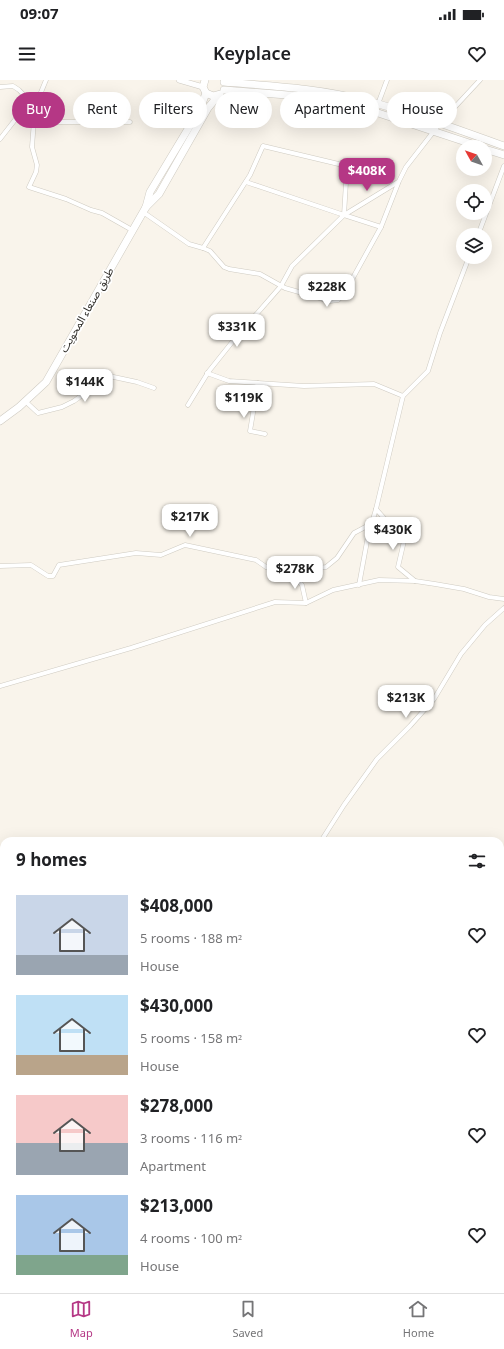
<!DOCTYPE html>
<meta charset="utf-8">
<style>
:root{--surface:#fff;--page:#f2f2f2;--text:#202124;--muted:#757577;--line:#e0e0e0;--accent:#b53785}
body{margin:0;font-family:Georgia,"Noto Sans Arabic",serif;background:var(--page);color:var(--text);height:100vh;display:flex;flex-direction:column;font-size:15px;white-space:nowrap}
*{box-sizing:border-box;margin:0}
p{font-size:13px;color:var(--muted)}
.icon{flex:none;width:22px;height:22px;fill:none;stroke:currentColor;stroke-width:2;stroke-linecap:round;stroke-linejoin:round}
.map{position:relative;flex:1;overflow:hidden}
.details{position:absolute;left:0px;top:757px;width:504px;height:456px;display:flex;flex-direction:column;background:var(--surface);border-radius:12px 12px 0 0;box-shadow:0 4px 16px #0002}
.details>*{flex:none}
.hud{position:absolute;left:12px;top:12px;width:480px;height:36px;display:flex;gap:8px}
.needle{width:26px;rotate:310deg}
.controls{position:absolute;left:456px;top:60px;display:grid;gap:8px}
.controls a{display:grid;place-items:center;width:36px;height:36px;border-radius:50%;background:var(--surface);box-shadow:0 4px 16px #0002;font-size:20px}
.price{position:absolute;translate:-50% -34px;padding:0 9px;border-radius:8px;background:#fff;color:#222;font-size:13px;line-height:26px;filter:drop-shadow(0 1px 2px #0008)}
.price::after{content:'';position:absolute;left:50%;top:24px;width:12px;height:9px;margin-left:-6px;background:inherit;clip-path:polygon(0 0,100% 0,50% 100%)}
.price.current{background:var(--accent);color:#fff}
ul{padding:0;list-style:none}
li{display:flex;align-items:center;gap:12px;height:100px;padding:0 16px}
li span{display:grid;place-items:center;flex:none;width:112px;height:80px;border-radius:0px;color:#555}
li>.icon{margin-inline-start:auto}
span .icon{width:48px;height:48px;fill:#fffc;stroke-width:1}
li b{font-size:17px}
h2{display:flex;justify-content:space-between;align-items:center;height:48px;padding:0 16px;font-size:17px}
.chip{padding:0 14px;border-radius:18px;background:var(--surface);box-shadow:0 4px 16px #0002;font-size:14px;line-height:36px}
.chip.current{background:var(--accent);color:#fff}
.status{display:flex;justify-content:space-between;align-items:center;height:28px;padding:0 20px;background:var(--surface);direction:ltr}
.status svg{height:11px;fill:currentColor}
header{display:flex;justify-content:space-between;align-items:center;height:52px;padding:0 16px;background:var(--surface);font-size:18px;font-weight:600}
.tab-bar{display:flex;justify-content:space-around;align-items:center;height:56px;border-top:1px solid var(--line);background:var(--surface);font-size:11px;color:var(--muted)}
.tab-bar a{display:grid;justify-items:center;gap:2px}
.tab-bar .current{color:var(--accent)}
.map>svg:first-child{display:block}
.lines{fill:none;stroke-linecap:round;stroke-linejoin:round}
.minor-casing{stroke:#cfcbc2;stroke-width:5}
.tertiary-casing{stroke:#cfcbc2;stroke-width:6}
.primary-casing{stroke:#cfcbc2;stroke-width:8}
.minor{stroke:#fff;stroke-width:4}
.tertiary{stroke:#fff;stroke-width:5}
.primary{stroke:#fff;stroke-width:7}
.labels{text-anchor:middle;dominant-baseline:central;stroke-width:3.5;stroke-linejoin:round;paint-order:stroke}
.street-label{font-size:11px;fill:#2d2b27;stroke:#fff}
</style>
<div class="status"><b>09:07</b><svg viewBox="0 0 49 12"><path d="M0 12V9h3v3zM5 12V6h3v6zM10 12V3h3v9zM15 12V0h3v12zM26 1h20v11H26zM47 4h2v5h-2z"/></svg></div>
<header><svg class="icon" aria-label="menu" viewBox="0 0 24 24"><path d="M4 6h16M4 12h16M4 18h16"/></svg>Keyplace<svg class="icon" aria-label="heart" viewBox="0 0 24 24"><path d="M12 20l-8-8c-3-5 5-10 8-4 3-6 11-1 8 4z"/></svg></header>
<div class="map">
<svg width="504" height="1213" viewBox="0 0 504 1213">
<rect width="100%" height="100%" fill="#f9f4eb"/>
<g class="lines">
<g class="minor-casing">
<g id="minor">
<polyline points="46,0 35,27 32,67 37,85 36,92 29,107 66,119 91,130 102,133 132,150"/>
<polyline points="0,7 13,6 19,10 35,27 55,42 130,42"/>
<polyline points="378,24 387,0"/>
<polyline points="0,59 18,36 35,27"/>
<polyline points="246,102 344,135"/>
<polyline points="143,132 189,164 203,168 210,171 224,187 229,189 260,194 285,208 330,221 338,220 344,214 381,147 399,101 406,87 441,42 480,0"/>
<polyline points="344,135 398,102"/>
<polyline points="478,155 504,86"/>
<polyline points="203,168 250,95 263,66 347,86 344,135"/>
<polyline points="207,293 229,301 304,306 374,304 403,316"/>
<polyline points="258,303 250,351 265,354"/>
<polyline points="25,321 38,333 62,327 74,321 109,296 137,302 154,308"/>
<polyline points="188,325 209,291 233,261 281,206 292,186 344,135 381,147"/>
<polyline points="376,429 404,461 398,487 415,501"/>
<polyline points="0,486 31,485 48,496 53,496 59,485 136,473 161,475 185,465 256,480 266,487 291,492 326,487 337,478 354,453 371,444"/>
<polyline points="291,492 302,505 306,523"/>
<polyline points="359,505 368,456 376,429 403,316 428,291 440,253 469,177"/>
<polyline points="0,606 131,568 275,522 306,523 333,510 379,500 415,501 435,504 464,509 489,517 504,519"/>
<polyline points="321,761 344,725 377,679 410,646 434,619 461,574 485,545 504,528"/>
<polyline points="0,820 4,820"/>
<polyline points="0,847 4,845"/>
<polyline points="0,1145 4,1139"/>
<polyline points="243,1209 244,1213"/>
<polyline points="118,1213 122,1209"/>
</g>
</g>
<g class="tertiary-casing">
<polyline id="tertiary" points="179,0 203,7"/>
</g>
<g class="primary-casing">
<g id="primary">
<polyline points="205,0 203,7 206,13 213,16 220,14"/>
<path d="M224,2c46,4 94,6 139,18 48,12 94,29 141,46"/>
<polyline points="224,10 300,16 360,27 481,67"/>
<polyline points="485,69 504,75"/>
<polyline points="146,127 159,114 208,28 218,16"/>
<polyline points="0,341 19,327 46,302 146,127 150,112 200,29 206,13"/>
</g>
</g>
<use href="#minor" class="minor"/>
<use href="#tertiary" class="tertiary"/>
<use href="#primary" class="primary"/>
</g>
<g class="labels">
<g class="street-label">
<text transform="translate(87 230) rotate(-60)">طريق صنعاء المحويت</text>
</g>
</g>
</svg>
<div class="controls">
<a><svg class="needle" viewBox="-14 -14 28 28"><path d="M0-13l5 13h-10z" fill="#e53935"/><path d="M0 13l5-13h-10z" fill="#757577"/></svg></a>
<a><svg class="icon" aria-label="locate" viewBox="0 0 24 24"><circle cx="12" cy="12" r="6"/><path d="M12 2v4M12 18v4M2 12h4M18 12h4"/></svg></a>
<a><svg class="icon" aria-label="layers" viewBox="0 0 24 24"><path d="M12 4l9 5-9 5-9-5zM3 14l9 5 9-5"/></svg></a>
</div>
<b class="price current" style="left:367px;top:112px">$408K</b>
<b class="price" style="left:327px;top:228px">$228K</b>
<b class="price" style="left:237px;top:268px">$331K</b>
<b class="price" style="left:85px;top:323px">$144K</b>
<b class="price" style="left:244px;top:339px">$119K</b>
<b class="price" style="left:190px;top:458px">$217K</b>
<b class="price" style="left:393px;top:471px">$430K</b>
<b class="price" style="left:295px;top:510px">$278K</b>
<b class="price" style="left:406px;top:639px">$213K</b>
<div class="hud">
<a class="chip current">Buy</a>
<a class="chip">Rent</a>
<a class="chip">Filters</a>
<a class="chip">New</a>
<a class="chip">Apartment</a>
<a class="chip">House</a>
</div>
<section class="details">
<h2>9 homes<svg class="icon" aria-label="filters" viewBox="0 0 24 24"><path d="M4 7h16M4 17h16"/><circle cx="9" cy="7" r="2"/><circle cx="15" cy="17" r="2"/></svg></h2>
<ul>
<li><span style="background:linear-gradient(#c9d6e8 75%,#9aa5b1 0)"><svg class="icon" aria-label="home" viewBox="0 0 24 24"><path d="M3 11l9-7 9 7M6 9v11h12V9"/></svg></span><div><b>$408,000</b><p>5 rooms · 188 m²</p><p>House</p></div><svg class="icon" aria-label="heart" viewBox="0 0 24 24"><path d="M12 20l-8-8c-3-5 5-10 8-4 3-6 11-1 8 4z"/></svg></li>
<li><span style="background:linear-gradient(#bfe0f5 75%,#b9a48a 0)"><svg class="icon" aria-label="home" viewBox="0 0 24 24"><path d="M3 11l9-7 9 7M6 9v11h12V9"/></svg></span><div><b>$430,000</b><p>5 rooms · 158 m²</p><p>House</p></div><svg class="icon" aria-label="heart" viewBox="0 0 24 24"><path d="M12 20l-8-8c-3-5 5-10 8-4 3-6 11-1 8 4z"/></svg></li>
<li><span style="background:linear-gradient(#f6c9c9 60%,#9aa5b1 0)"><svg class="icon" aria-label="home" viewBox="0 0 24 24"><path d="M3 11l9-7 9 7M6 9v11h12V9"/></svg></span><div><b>$278,000</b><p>3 rooms · 116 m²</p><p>Apartment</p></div><svg class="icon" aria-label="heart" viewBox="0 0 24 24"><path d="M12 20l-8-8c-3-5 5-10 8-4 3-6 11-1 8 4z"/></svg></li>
<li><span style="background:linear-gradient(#a9c7e8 75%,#7fa58c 0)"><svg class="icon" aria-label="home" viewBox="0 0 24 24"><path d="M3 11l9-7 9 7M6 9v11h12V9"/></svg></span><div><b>$213,000</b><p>4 rooms · 100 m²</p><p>House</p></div><svg class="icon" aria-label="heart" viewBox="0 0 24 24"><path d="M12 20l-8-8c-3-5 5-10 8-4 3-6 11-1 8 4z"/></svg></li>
</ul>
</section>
</div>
<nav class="tab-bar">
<a class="current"><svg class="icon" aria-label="map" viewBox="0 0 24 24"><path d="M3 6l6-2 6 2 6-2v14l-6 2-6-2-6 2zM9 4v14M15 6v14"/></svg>Map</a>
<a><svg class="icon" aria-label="saved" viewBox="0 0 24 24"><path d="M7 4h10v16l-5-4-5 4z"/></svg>Saved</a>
<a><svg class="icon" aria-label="home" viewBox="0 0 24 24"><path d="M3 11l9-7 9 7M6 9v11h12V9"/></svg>Home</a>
</nav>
